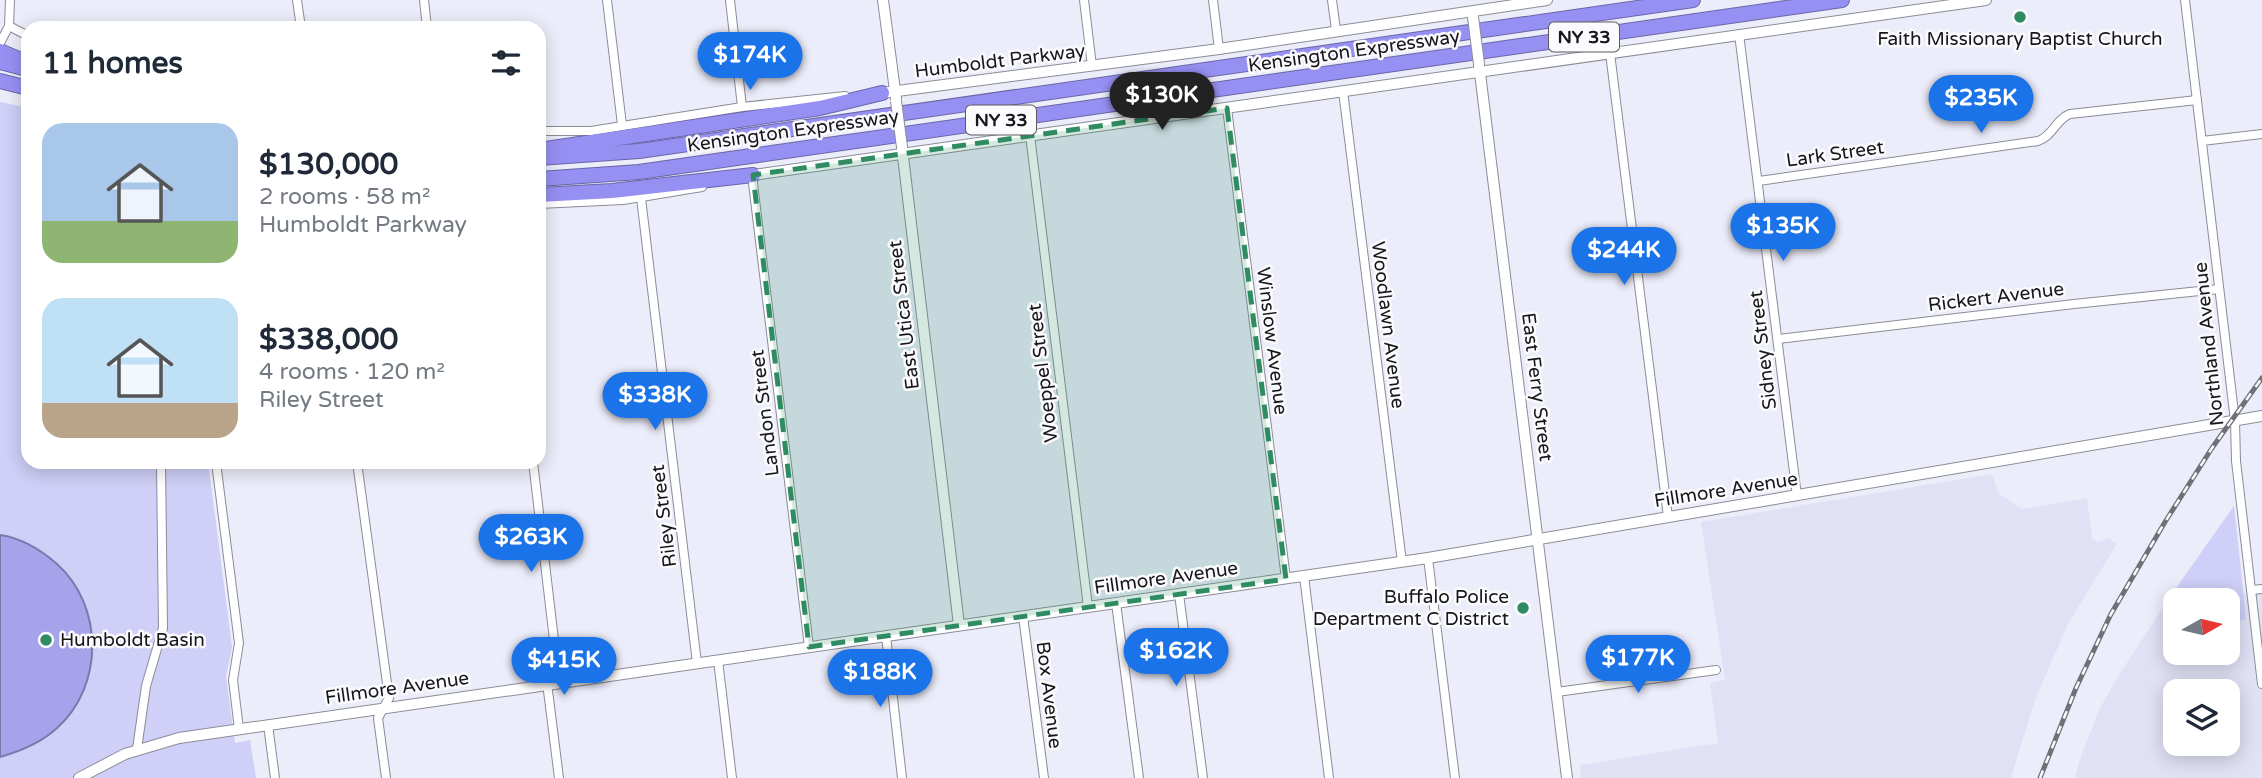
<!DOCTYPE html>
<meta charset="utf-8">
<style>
:root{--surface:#fff;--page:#f6f6f7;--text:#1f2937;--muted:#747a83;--accent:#1a73e8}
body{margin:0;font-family:"Varela Round",sans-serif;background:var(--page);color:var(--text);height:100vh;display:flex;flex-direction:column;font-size:26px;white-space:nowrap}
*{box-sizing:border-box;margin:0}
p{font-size:23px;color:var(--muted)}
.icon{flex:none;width:38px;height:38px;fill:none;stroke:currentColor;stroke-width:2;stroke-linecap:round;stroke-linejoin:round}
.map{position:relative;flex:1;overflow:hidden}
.side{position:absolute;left:21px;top:21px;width:525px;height:448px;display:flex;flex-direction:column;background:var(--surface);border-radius:21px;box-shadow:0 4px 18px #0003}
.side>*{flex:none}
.needle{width:46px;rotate:82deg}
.controls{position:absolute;left:2163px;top:588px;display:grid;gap:14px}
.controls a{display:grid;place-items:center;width:77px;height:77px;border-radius:14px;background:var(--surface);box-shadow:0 4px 18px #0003;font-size:35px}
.price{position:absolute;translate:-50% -60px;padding:0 16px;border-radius:24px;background:var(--accent);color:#fff;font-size:23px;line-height:46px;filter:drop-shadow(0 2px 4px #0008)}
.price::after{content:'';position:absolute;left:50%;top:42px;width:21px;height:16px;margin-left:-10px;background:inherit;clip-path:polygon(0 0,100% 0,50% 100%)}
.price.active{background:#222;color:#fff}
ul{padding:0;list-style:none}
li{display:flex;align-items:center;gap:21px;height:175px;padding:0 21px}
li span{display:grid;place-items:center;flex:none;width:196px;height:140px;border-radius:21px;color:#555}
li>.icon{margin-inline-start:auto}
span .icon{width:84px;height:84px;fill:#fffc;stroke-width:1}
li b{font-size:30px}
h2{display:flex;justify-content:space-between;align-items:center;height:84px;padding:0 21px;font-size:30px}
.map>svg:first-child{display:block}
.built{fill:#e1e1f6;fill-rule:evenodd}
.green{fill:#cfcff7}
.water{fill:#a6a3ea;stroke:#7b79ac;stroke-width:2}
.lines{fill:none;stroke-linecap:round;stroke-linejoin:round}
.street-casing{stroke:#8c8c98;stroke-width:10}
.secondary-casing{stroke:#8c8c98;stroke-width:12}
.highway-casing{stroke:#6a66a7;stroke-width:16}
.street{stroke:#fff;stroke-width:8}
.secondary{stroke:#fff;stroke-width:10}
.highway{stroke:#9790f3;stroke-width:14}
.rail-casing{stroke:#707078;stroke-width:5}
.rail{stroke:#fbfbfe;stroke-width:2.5;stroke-dasharray:8;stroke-linecap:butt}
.secondary-bridge-casing{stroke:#8c8c98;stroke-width:12;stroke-linecap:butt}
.secondary-bridge{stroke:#fff;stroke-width:10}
.marked{fill:#2f8c62;fill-opacity:0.2;stroke:#2f8c62;stroke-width:5;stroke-dasharray:14 9;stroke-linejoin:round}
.poi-dot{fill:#2f8c62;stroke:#fbfbfe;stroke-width:2.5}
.labels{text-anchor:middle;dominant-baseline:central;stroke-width:5;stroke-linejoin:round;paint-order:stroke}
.shield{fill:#fbfbfe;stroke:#5b5b5f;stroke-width:2}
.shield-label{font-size:18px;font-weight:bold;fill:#17171b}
.poi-label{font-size:19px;fill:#17171b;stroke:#fbfbfe}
.street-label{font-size:19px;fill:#17171b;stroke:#fbfbfe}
</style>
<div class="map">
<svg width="2262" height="778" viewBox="0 0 2262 778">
<rect width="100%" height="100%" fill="#ecedfa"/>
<g class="built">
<polygon points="1992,474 1998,493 2022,509 2087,498 2092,538 2098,542 2109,538 2117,544 2068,624 2035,700 2011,778 1581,778 1580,765 1718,743 1710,683 1725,680 1701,522"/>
<path d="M2234,506l10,88 18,-1v185h-187l5,-19 20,-51 17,-30 55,-84zM2175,600h53v53h-53zM2175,691h53v53h-53z"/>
</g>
<g class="green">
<polygon points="0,102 28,108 28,462 208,462 232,647 226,676 235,743 250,740 256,778 0,778"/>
<polygon points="2234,506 2246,620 2228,622 2228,600 2175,600 2175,629 2171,630 2165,615 2172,594"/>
</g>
<path class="water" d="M0,535c21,3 41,15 57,29 47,42 47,122 0,164 -16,15 -36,23 -57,29z"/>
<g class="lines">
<g class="street-casing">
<g id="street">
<polyline points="297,0 301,28"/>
<polyline points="424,0 427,28"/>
<polyline points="607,0 622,125"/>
<polyline points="730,0 742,107"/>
<polyline points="1084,0 1092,66"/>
<polyline points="1213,0 1219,49"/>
<polyline points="1332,0 1336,30"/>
<polyline points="2185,0 2235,421 2236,461 2262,684"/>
<polyline points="9,26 28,36"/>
<polyline points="1739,34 1797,496"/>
<polyline points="0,43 9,26 10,0"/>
<polyline points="1610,53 1668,517"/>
<polyline points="1343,91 1402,562"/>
<polyline points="1227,108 1286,579"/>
<polyline points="539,131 591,131 742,107 845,96"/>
<polyline points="1030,135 1088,607"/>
<polyline points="2202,141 2262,134"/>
<polyline points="752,175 809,647"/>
<path d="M1759,181l279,-40c14,-4 18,-22 32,-27l127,-14"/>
<polyline points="641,198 697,663"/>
<polyline points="539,204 623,200 702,187"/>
<polyline points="1778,339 2074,304 2219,289"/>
<polyline points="216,462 239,643 233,680 239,729"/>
<polyline points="357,462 389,698 378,718 386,778"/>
<polyline points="533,462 559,682"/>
<polyline points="1428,558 1455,778"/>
<polyline points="1304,576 1329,778"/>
<polyline points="2251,590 2262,589"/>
<polyline points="1179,594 1203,778"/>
<polyline points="1116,603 1139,778"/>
<polyline points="1023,616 1044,778"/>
<polyline points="886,636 902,778"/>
<polyline points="718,660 732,778"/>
<polyline points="547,683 559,778"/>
<polyline points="1557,692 1716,670"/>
<polyline points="268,725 275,778"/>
<polyline points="137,749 146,686 163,628 161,462"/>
</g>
</g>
<g class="secondary-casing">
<g id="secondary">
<polyline points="883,0 896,98"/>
<polyline points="1479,65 1567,778"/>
<polyline points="882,93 1219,49 1547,0"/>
<polyline points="902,148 959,625"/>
<polyline points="753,175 1986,0"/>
<polyline points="79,778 125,754 179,738 1428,558 2262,416"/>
</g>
</g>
<g class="highway-casing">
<g id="highway">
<polyline points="0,51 28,63"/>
<polyline points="0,62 23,68"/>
<polyline points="0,81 28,88"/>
<polyline points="539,150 820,108 882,93"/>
<polyline points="539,158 639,151 1693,0"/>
<polyline points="539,179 639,172 1842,0"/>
<polyline points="539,195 612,191 753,175"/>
</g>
</g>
<use href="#street" class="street"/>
<use href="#secondary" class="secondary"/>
<use href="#highway" class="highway"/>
<g class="rail-casing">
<polyline id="rail" points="2040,778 2076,688 2111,614 2165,522 2212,448 2262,378"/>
</g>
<use href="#rail" class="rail"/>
<g class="secondary-bridge-casing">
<g id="secondary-bridge">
<polyline points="1473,17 1479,64"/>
<polyline points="896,101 902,147"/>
</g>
</g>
<use href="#secondary-bridge" class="secondary-bridge"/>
</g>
<path class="marked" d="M1227,108l59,471 -477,68 -56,-472z"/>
<g class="poi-dot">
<circle cx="2020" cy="17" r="7"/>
<circle cx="1523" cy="608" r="7"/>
<circle cx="46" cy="640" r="7"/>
</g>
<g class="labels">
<g class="shield">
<rect x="1549" y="22.5" width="70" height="29" rx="5"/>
<rect x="966" y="105.5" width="70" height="29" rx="5"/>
</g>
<g class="shield-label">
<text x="1584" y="37">NY 33</text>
<text x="1001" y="120">NY 33</text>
</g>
<g class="poi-label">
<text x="2020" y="39">Faith Missionary Baptist Church</text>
<text x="1509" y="597" text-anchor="end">Buffalo Police<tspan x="1509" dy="22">Department C District</tspan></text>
<text x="60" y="640" text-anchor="start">Humboldt Basin</text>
</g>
<g class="street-label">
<text transform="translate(1354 51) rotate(-8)">Kensington Expressway</text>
<text transform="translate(1000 61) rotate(-7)">Humboldt Parkway</text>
<text transform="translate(793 131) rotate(-8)">Kensington Expressway</text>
<text transform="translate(1835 154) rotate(-8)">Lark Street</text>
<text transform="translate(1996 297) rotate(-7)">Rickert Avenue</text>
<text transform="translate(904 315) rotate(-97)">East Utica Street</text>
<text transform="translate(1388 325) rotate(83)">Woodlawn Avenue</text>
<text transform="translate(1272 341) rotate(83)">Winslow Avenue</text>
<text transform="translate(2209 344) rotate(-96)">Northland Avenue</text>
<text transform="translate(1763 350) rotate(-97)">Sidney Street</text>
<text transform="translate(1043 373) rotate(-97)">Woeppel Street</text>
<text transform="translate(1537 387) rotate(83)">East Ferry Street</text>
<text transform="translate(765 413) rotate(-97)">Landon Street</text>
<text transform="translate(1726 490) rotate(-9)">Fillmore Avenue</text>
<text transform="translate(664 516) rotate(-97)">Riley Street</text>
<text transform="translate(1166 578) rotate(-8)">Fillmore Avenue</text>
<text transform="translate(397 688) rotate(-8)">Fillmore Avenue</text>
<text transform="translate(1049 695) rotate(83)">Box Avenue</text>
</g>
</g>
</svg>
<div class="controls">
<a><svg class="needle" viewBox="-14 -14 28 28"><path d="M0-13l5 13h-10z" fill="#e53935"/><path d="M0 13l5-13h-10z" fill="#747a83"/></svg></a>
<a><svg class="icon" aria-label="layers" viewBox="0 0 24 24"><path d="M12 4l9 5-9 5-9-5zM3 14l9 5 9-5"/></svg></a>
</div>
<b class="price" style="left:750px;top:92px">$174K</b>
<b class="price active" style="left:1162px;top:132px">$130K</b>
<b class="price" style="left:1981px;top:135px">$235K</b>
<b class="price" style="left:1783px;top:263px">$135K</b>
<b class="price" style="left:1624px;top:287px">$244K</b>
<b class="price" style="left:655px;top:432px">$338K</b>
<b class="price" style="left:531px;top:574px">$263K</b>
<b class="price" style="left:1176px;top:688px">$162K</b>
<b class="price" style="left:1638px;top:695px">$177K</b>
<b class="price" style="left:564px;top:697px">$415K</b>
<b class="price" style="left:880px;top:709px">$188K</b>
<section class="side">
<h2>11 homes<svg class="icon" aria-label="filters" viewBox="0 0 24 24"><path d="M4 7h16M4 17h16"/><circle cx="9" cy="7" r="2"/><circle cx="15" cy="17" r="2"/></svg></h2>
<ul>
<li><span style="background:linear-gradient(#a9c7e8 70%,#8fb573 0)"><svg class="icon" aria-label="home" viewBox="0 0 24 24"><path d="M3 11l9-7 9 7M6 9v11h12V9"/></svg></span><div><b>$130,000</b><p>2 rooms · 58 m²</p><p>Humboldt Parkway</p></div></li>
<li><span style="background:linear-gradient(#bfe0f5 75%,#b9a48a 0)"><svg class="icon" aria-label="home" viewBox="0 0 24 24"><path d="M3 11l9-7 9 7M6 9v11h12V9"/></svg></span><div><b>$338,000</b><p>4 rooms · 120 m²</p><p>Riley Street</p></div></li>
</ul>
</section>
</div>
